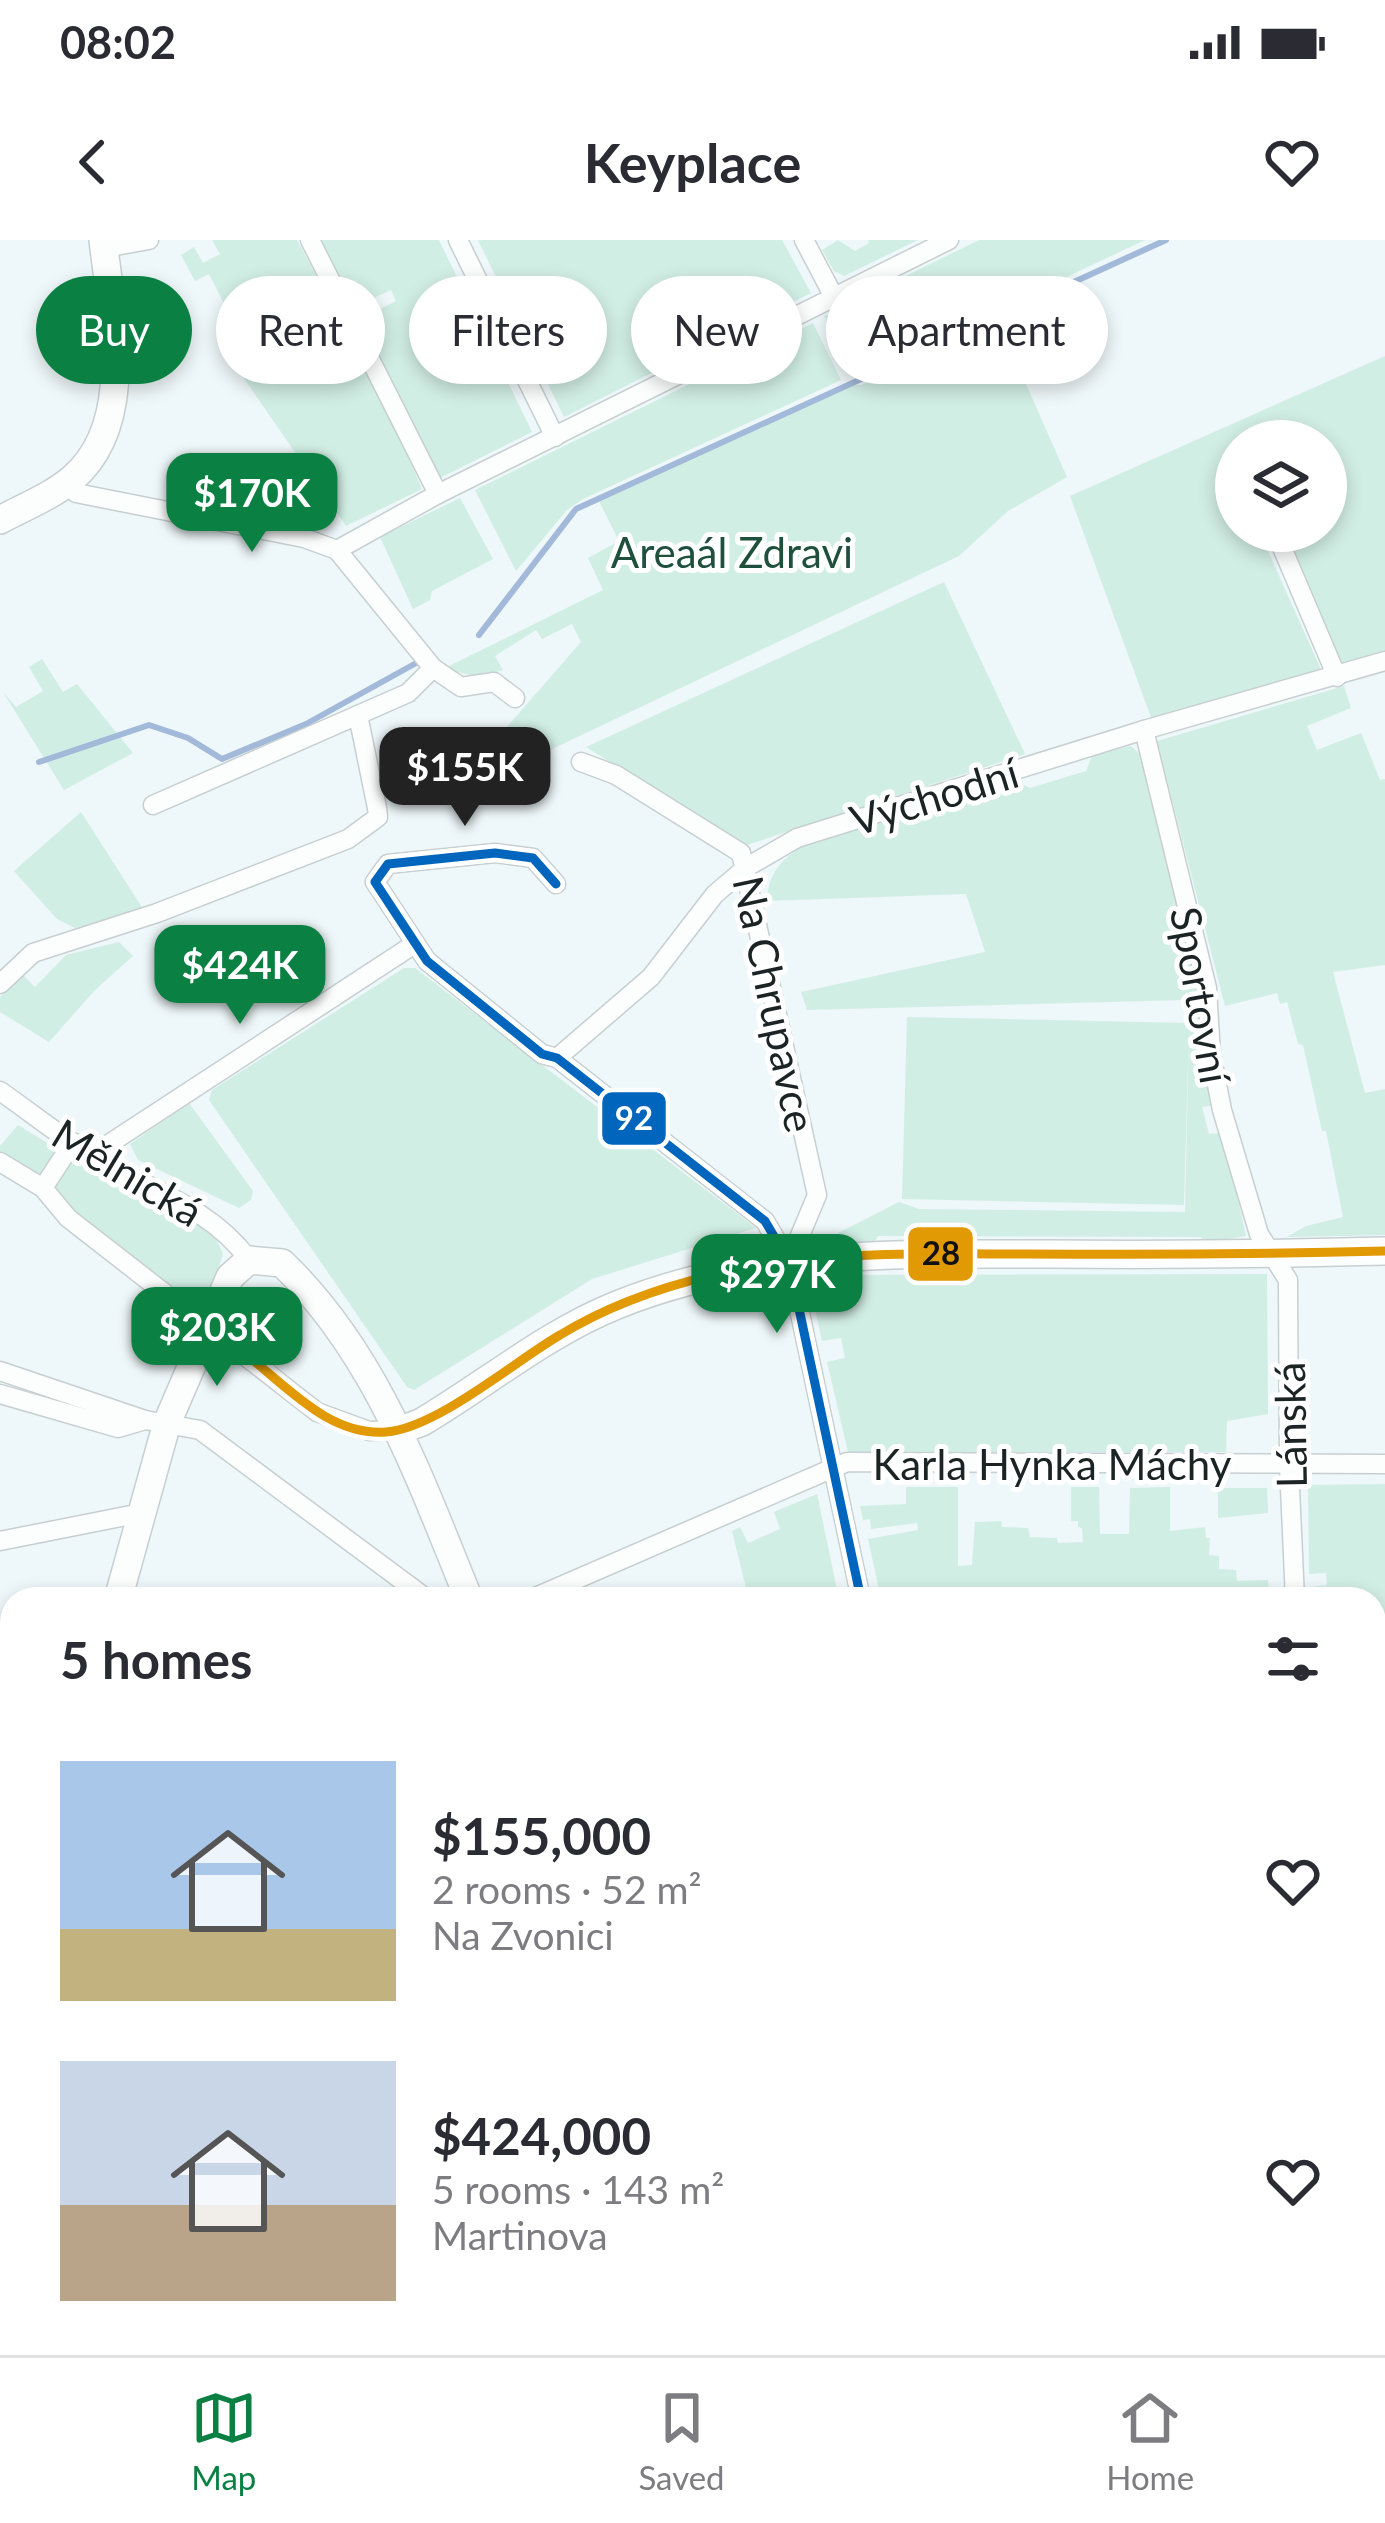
<!DOCTYPE html>
<meta charset="utf-8">
<style>
:root{--surface:#fff;--page:#f7f7f7;--text:#2b2b33;--muted:#7c7c81;--line:#e1e1e2;--accent:#0b8043}
body{margin:0;font-family:Lato,sans-serif;background:var(--page);color:var(--text);height:100vh;display:flex;flex-direction:column;font-size:45px;white-space:nowrap}
*{box-sizing:border-box;margin:0}
p{font-size:39px;color:var(--muted)}
.icon{flex:none;width:66px;height:66px;fill:none;stroke:currentColor;stroke-width:2;stroke-linecap:round;stroke-linejoin:round}
.map{position:relative;flex:1;overflow:hidden}
.panel{position:absolute;left:0px;top:1347px;width:1386px;height:768px;display:flex;flex-direction:column;background:var(--surface);border-radius:36px 36px 0 0;box-shadow:0 6px 18px #0003}
.panel>*{flex:none}
.hud{position:absolute;left:36px;top:36px;width:1314px;height:108px;display:flex;gap:24px}
.fabs{position:absolute;left:1215px;top:180px;display:grid;gap:24px}
.fabs a{display:grid;place-items:center;width:132px;height:132px;border-radius:50%;background:var(--surface);box-shadow:0 6px 18px #0003;font-size:60px}
.price{position:absolute;translate:-50% -102px;padding:0 27px;border-radius:24px;background:var(--accent);color:#fff;font-size:39px;line-height:78px;filter:drop-shadow(0 3px 6px #0008)}
.price::after{content:'';position:absolute;left:50%;top:72px;width:36px;height:27px;margin-left:-18px;background:inherit;clip-path:polygon(0 0,100% 0,50% 100%)}
.price.current{background:#222;color:#fff}
ul{padding:0;list-style:none}
li{display:flex;align-items:center;gap:36px;height:300px;padding:0 60px}
li span{display:grid;place-items:center;flex:none;width:336px;height:240px;border-radius:0px;color:#555}
li>.icon{margin-inline-start:auto}
span .icon{width:144px;height:144px;fill:#fffc;stroke-width:1}
li b{font-size:51px}
h2{display:flex;justify-content:space-between;align-items:center;height:144px;padding:0 60px;font-size:51px}
.pill{padding:0 42px;border-radius:54px;background:var(--surface);box-shadow:0 6px 18px #0003;font-size:42px;line-height:108px}
.pill.current{background:var(--accent);color:#fff}
.status{display:flex;justify-content:space-between;align-items:center;height:84px;padding:0 60px;background:var(--surface);direction:ltr}
.status svg{height:33px;fill:currentColor}
header{display:flex;justify-content:space-between;align-items:center;height:156px;padding:0 60px;background:var(--surface);font-size:54px;font-weight:700}
.menu{display:flex;justify-content:space-around;align-items:center;height:168px;border-top:3px solid var(--line);background:var(--surface);font-size:33px;color:var(--muted)}
.menu a{display:grid;justify-items:center;gap:6px}
.menu .current{color:var(--accent)}
.map>svg:first-child{display:block}
.green{fill:#d1eee4}
.lines{fill:none;stroke-linecap:round;stroke-linejoin:round}
.stream{stroke:#a3b9da;stroke-width:6}
.street-casing{stroke:#c7cfd1;stroke-width:21}
.secondary-casing{stroke:#c7cfd1;stroke-width:30}
.street{stroke:#fcfefe;stroke-width:18}
.secondary{stroke:#fcfefe;stroke-width:27}
.bus-1-casing{stroke:#fff;stroke-width:18}
.bus-2-casing{stroke:#fff;stroke-width:18}
.bus-1{stroke:#e19904;stroke-width:9}
.bus-2{stroke:#0065bd;stroke-width:9}
.labels{text-anchor:middle;dominant-baseline:central;stroke-width:10;stroke-linejoin:round;paint-order:stroke}
.park-label{font-size:42px;fill:#1e503c;stroke:#fff}
.street-label{font-size:42px;fill:#1b2325;stroke:#fff}
.line-badge{stroke:#fff;stroke-width:4.5}
.badge-label{font-size:33px;text-anchor:middle;font-weight:bold;fill:#fff}
.pale-badge-label{font-size:33px;text-anchor:middle;font-weight:bold;fill:#111}
</style>
<div class="status"><b>08:02</b><svg viewBox="0 0 49 12"><path d="M0 12V9h3v3zM5 12V6h3v6zM10 12V3h3v9zM15 12V0h3v12zM26 1h20v11H26zM47 4h2v5h-2z"/></svg></div>
<header><svg class="icon" aria-label="back" viewBox="0 0 24 24"><path d="M15 5l-7 7 7 7"/></svg>Keyplace<svg class="icon" aria-label="heart" viewBox="0 0 24 24"><path d="M12 20l-8-8c-3-5 5-10 8-4 3-6 11-1 8 4z"/></svg></header>
<div class="map">
<svg width="1385" height="2115" viewBox="0 0 1385 2115">
<rect width="100%" height="100%" fill="#eef7f9"/>
<g class="green">
<polygon points="212,0 297,0 387,168 422,249 346,286 245,140 223,95 236,87 209,34 195,41 181,15 194,7 203,23 220,14"/>
<polygon points="317,0 439,0 532,192 440,238 358,80 396,61 391,50 352,68"/>
<polygon points="478,0 782,0 811,53 564,177"/>
<polygon points="838,0 855,11 869,3 868,0 918,0 844,36 834,31 822,10"/>
<polygon points="979,0 1145,0 857,136 824,76"/>
<polygon points="813,83 841,140 583,259 567,270 516,331 475,250"/>
<polygon points="999,83 1067,237 1008,271 959,316 550,510 507,487 581,402 572,384 542,399 536,390 495,416 503,430 480,437 443,429 603,350 588,318 619,301 599,261 852,145 861,145"/>
<polygon points="1385,116 1385,412 1341,427 1281,291 1326,291 1326,201 1236,201 1236,291 1259,291 1323,434 1153,483 1070,256"/>
<polygon points="460,258 493,319 432,351 430,360 413,369 380,297"/>
<polygon points="944,342 1025,514 744,606 586,507"/>
<polygon points="42,419 63,452 77,444 133,513 64,550 3,452 16,467 43,451 29,427"/>
<polygon points="1344,446 1351,468 1307,486 1317,510 1361,493 1380,540 1385,539 1385,725 1333,732 1365,853 1385,849 1385,995 1287,997 1306,986 1343,977 1326,891 1322,891 1303,805 1298,804 1287,762 1280,764 1277,753 1225,766 1157,501"/>
<path d="M1131,506l9,8 59,229 16,122 -13,2 7,27 14,-1 23,103 -42,7 -3,-6 -323,-1 -5,8 -23,1 -12,-12 61,-31 20,7 266,3 4,-184 -5,177 -282,-6 5,-182 281,6 -4,-23 -377,10 -6,-18 184,-40 -19,-58 -199,7c1,-29 15,-42 39,-57l206,-65 18,9 56,-17 6,-15z"/>
<polygon points="81,572 143,669 75,688 57,679 14,631"/>
<polygon points="119,702 133,716 95,750 49,802 0,772 0,757 23,735 35,747 66,715"/>
<polygon points="404,728 415,728 756,988 592,1039 414,1150 407,1147 209,860 212,850"/>
<polygon points="189,863 253,951 251,960 239,968 138,920 130,904"/>
<path d="M18,885l134,82 16,-4c22,13 47,26 55,51l-18,56 -13,-4 -192,-143v-17z"/>
<polygon points="1267,1034 1268,1174 1227,1181 1226,1212 848,1212 827,1122 845,1118 841,1098 822,1101 811,1050 822,1035"/>
<polygon points="1385,1244 1385,1507 1374,1509 1374,1359 1311,1359 1311,1347 1327,1345 1326,1333 1309,1334 1308,1245"/>
<polygon points="906,1247 958,1247 958,1326 972,1325 975,1282 1001,1281 1002,1287 1028,1288 1030,1297 1057,1298 1058,1303 1083,1302 1082,1288 1078,1287 1078,1281 1071,1281 1071,1247 1099,1247 1100,1294 1129,1294 1130,1248 1170,1247 1170,1291 1205,1287 1206,1298 1210,1298 1209,1315 1219,1316 1219,1329 1236,1330 1237,1341 1268,1340 1269,1358 881,1359 868,1299 918,1290 917,1283 871,1289 870,1279 863,1280 860,1266 906,1264"/>
<polygon points="1218,1248 1267,1248 1268,1273 1218,1278"/>
<polygon points="817,1254 839,1359 671,1359 691,1351 747,1352 732,1291 740,1287 748,1303 780,1289 774,1272"/>
<polygon points="12,1623 12,2103 67,2103 66,2115 0,2115 0,1647"/>
<polygon points="1385,2076 1385,2115 1128,2115 1158,2103 1374,2103 1375,2078"/>
<polygon points="127,2103 406,2103 406,2115 126,2115"/>
<polygon points="436,2103 550,2103 436,2115"/>
<polygon points="832,2103 1006,2103 1011,2115 822,2115 834,2111"/>
</g>
<g class="lines">
<g class="stream">
<polyline points="479,395 576,269 1166,0"/>
<polyline points="39,522 149,485 188,498 222,519 306,484 418,422"/>
</g>
<g class="street-casing">
<g id="street">
<polyline points="310,0 438,254"/>
<polyline points="458,0 555,197"/>
<polyline points="804,0 834,57"/>
<polyline points="104,8 149,0"/>
<polyline points="67,243 76,253 304,298 337,310 433,428 461,447 494,442 515,458"/>
<polyline points="1275,291 1337,437"/>
<polyline points="337,310 438,254 949,0"/>
<polyline points="1144,490 1207,748 1211,814 1222,870 1259,994 1288,1040 1289,1226 1295,1359"/>
<polyline points="581,522 616,535 741,613 817,955 789,1022"/>
<polyline points="153,565 408,453 433,428"/>
<polyline points="556,644 533,618 495,613 388,624 375,642 427,721 542,814 557,818 765,981 789,1022 861,1359"/>
<polyline points="0,744 33,713 157,673 348,599 378,577 377,568 358,475"/>
<polyline points="557,818 651,737 715,654 747,627 797,598 1144,490 1385,421"/>
<path d="M0,851c33,23 66,50 101,70 53,30 112,49 148,99"/>
<polyline points="92,915 413,705"/>
<polyline points="0,922 43,948 68,978 317,1172 369,1191 401,1190"/>
<polyline points="43,948 73,902"/>
<polyline points="0,1131 145,1180 200,1190 427,1359"/>
<polyline points="0,1154 118,1188 145,1180"/>
<polyline points="0,1301 141,1273"/>
<polyline points="531,1359 847,1222 1385,1224"/>
<polyline points="0,1468 12,1474"/>
<polyline points="1374,1665 1385,1663"/>
<polyline points="1374,1719 1385,1769"/>
<polyline points="421,2103 422,2115"/>
<polyline points="1061,2103 1065,2115"/>
<polyline points="111,2115 111,2103"/>
<polyline points="599,2115 702,2103"/>
</g>
</g>
<g class="secondary-casing">
<g id="secondary">
<path d="M0,280c24,-13 52,-24 72,-41 66,-56 39,-166 31,-239"/>
<path d="M401,1190l21,-8c64,-38 125,-89 195,-117 138,-56 285,-51 431,-51 112,1 225,0 337,-3"/>
<path d="M118,1359l49,-176 63,-146 19,-17 33,3c95,91 138,217 187,336"/>
<polyline points="0,1605 12,1581"/>
<polyline points="741,2103 744,2115"/>
</g>
</g>
<use href="#street" class="street"/>
<use href="#secondary" class="secondary"/>
<g class="bus-1-casing">
<path id="bus-1" d="M208,1090c60,28 106,107 178,102 51,-4 129,-71 174,-97 47,-29 98,-47 152,-60 104,-25 211,-21 318,-21 118,1 236,0 355,-3"/>
</g>
<g class="bus-2-casing">
<polyline id="bus-2" points="556,644 533,618 495,613 388,624 375,642 427,721 542,814 557,818 765,981 789,1022 861,1359"/>
</g>
<use href="#bus-1" class="bus-1"/>
<use href="#bus-2" class="bus-2"/>
</g>
<g class="labels">
<g class="park-label">
<text x="732" y="312">Areaál Zdravi</text>
</g>
<g class="street-label">
<text transform="translate(934 556) rotate(-17)">Východní</text>
<text transform="translate(1201 755) rotate(80)">Sportovní</text>
<text transform="translate(775 764) rotate(78)">Na Chrupavce</text>
<text transform="translate(128 932) rotate(31)">Mělnická</text>
<text transform="translate(1290 1185) rotate(-91)">Lánská</text>
<text x="1052" y="1224">Karla Hynka Máchy</text>
</g>
</g>
<g class="line-badge">
<rect x="600" y="850" width="68" height="57" rx="12" fill="#0065bd"/>
<rect x="906" y="985" width="69" height="58" rx="12" fill="#e19904"/>
</g>
<g class="badge-label">
<text x="634" y="890">92</text>
</g>
<g class="pale-badge-label">
<text x="941" y="1025">28</text>
</g>
</svg>
<div class="fabs">
<a><svg class="icon" aria-label="layers" viewBox="0 0 24 24"><path d="M12 4l9 5-9 5-9-5zM3 14l9 5 9-5"/></svg></a>
</div>
<b class="price" style="left:252px;top:315px">$170K</b>
<b class="price current" style="left:465px;top:589px">$155K</b>
<b class="price" style="left:240px;top:787px">$424K</b>
<b class="price" style="left:777px;top:1096px">$297K</b>
<b class="price" style="left:217px;top:1149px">$203K</b>
<div class="hud">
<a class="pill current">Buy</a>
<a class="pill">Rent</a>
<a class="pill">Filters</a>
<a class="pill">New</a>
<a class="pill">Apartment</a>
</div>
<section class="panel">
<h2>5 homes<svg class="icon" aria-label="filters" viewBox="0 0 24 24"><path d="M4 7h16M4 17h16"/><circle cx="9" cy="7" r="2"/><circle cx="15" cy="17" r="2"/></svg></h2>
<ul>
<li><span style="background:linear-gradient(#a9c7e8 70%,#c2b280 0)"><svg class="icon" aria-label="home" viewBox="0 0 24 24"><path d="M3 11l9-7 9 7M6 9v11h12V9"/></svg></span><div><b>$155,000</b><p>2 rooms · 52 m²</p><p>Na Zvonici</p></div><svg class="icon" aria-label="heart" viewBox="0 0 24 24"><path d="M12 20l-8-8c-3-5 5-10 8-4 3-6 11-1 8 4z"/></svg></li>
<li><span style="background:linear-gradient(#c9d6e8 60%,#b9a48a 0)"><svg class="icon" aria-label="home" viewBox="0 0 24 24"><path d="M3 11l9-7 9 7M6 9v11h12V9"/></svg></span><div><b>$424,000</b><p>5 rooms · 143 m²</p><p>Martinova</p></div><svg class="icon" aria-label="heart" viewBox="0 0 24 24"><path d="M12 20l-8-8c-3-5 5-10 8-4 3-6 11-1 8 4z"/></svg></li>
</ul>
</section>
</div>
<nav class="menu">
<a class="current"><svg class="icon" aria-label="map" viewBox="0 0 24 24"><path d="M3 6l6-2 6 2 6-2v14l-6 2-6-2-6 2zM9 4v14M15 6v14"/></svg>Map</a>
<a><svg class="icon" aria-label="saved" viewBox="0 0 24 24"><path d="M7 4h10v16l-5-4-5 4z"/></svg>Saved</a>
<a><svg class="icon" aria-label="home" viewBox="0 0 24 24"><path d="M3 11l9-7 9 7M6 9v11h12V9"/></svg>Home</a>
</nav>
